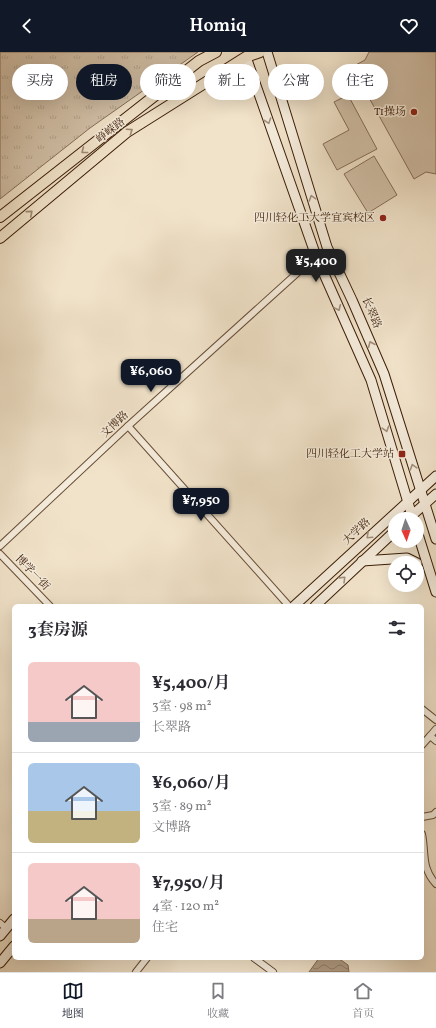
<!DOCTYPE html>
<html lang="zh">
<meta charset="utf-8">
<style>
:root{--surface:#fff;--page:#f7f7f7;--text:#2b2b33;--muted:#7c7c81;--line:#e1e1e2;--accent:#111827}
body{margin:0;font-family:Vollkorn,"Noto Serif SC",serif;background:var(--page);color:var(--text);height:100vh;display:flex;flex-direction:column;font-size:15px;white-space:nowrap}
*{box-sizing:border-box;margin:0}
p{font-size:13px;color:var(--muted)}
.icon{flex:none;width:22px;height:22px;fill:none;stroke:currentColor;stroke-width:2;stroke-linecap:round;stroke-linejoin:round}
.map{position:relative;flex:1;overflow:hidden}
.drawer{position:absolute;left:12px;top:552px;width:412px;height:356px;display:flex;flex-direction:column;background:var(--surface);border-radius:6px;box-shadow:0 4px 16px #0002}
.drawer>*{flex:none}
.guide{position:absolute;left:12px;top:12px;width:412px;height:36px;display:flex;gap:8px}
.needle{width:26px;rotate:177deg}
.fabs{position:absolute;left:388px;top:460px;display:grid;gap:8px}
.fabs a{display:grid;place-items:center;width:36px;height:36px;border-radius:50%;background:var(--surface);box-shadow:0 4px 16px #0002;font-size:20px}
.price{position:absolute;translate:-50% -34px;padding:0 9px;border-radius:8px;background:var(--accent);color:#fff;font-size:13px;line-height:26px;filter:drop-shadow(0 1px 2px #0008)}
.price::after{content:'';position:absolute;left:50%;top:24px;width:12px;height:9px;margin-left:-6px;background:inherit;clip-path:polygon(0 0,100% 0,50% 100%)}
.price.on{background:#222;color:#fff}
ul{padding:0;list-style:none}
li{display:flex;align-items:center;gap:12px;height:100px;padding:0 16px}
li+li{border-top:1px solid var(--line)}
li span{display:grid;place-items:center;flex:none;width:112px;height:80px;border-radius:6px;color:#555}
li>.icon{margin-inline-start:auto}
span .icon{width:48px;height:48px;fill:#fffc;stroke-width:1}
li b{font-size:17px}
h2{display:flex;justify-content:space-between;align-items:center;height:48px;padding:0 16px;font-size:17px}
.pill{padding:0 14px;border-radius:18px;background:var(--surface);box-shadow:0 4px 16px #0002;font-size:14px;line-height:36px}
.pill.on{background:var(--accent);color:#fff}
header{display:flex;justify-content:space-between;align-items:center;height:52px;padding:0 16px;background:var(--accent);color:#fff;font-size:18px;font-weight:600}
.dock{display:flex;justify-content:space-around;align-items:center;height:56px;border-top:1px solid var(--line);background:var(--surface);font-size:11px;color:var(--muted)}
.dock a{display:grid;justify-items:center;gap:2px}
.dock .on{color:var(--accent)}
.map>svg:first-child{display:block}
.grass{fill:#d2c1a9;stroke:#866e58}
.park{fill:url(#park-tufts);stroke:#866e58}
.water{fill:url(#water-waves);stroke:#836b53}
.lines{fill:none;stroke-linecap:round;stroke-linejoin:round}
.street-casing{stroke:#684e37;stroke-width:8}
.secondary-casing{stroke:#3b1c06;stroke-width:11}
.primary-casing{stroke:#3b1c06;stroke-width:12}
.street{stroke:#f6eddd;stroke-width:6}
.secondary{stroke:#f6eddd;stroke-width:9}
.primary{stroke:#f1e3ca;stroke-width:10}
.oneway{stroke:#a28f7c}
.oneway2{stroke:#9f8972}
.poi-dot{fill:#8f2418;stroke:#f6eddd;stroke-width:1.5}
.labels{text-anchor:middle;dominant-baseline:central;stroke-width:3;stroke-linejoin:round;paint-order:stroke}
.poi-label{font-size:11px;fill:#3b1c06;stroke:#f6eddd;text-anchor:end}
.street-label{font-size:11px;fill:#3b1c06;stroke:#f6eddd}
</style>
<header><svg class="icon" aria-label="back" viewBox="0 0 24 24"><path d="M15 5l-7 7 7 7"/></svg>Homiq<svg class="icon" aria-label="heart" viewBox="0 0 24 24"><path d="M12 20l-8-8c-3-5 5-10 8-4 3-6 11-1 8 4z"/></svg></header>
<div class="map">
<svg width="436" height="920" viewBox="0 0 436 920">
<defs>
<pattern id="park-tufts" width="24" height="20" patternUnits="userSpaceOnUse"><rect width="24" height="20" fill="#d2c1a9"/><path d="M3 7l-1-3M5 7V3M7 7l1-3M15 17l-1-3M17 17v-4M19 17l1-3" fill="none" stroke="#b5a590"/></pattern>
<pattern id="water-waves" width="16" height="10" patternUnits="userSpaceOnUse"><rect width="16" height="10" fill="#b39f87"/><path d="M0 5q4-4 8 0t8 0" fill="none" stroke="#93816c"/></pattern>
</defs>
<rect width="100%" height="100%" fill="#f1e3ca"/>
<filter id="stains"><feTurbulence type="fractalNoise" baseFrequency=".005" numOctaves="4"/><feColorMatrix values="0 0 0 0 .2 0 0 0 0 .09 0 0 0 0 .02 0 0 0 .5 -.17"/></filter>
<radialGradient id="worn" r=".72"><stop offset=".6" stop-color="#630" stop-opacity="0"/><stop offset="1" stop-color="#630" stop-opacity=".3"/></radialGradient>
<g class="grass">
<polygon points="369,0 436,0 436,122 426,120 414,127 352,15 365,8"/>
<polygon points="348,43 377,97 337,118 323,92 349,78 334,50"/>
<polygon points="374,104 397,143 368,161 344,122"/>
</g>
<polygon class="park" points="0,0 198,0 90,76 0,147"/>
<polygon class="water" points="319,906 338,906 348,913 349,920 309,920"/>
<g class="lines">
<g class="street-casing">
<g id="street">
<polyline points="128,374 289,554"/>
<polyline points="0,494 128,374 316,204"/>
<polyline points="0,502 50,554"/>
<polyline points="422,657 436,668"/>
<polyline points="436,677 430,684 436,689"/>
<polyline points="422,693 430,684"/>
<polyline points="422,765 433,763 436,760"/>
<path d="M422,782c4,19 -1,34 14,50"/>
<polyline points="0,871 6,876"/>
<polyline points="254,906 273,920"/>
<polyline points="136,920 147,906"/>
</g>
</g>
<g class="secondary-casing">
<g id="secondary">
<polyline points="267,0 327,195 352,248 384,322 436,487"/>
<polyline points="246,5 316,204 371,328 413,467"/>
<polyline points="409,466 436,442"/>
<polyline points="417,479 436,540"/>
<polyline points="362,509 407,506 417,511"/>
<polyline points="294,554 436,424"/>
<polyline points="315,554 395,479"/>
<polyline points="0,884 14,867"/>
<polyline points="0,911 14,894"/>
</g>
</g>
<g class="primary-casing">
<g id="primary">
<polyline points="0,165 199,9 216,0"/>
<polyline points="0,186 127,80 246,5 260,0"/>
</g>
</g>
<use href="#street" class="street"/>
<use href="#secondary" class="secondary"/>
<use href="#primary" class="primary"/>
</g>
<defs><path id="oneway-chevron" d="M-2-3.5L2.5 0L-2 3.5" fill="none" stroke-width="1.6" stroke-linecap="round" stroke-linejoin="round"/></defs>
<g class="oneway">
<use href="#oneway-chevron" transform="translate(268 69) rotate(71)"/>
<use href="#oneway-chevron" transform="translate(312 146) rotate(-107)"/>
<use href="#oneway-chevron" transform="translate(338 256) rotate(66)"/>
<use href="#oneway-chevron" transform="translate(371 292) rotate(-113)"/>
<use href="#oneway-chevron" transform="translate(386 377) rotate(73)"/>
<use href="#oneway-chevron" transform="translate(413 415) rotate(-107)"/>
<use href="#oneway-chevron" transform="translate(369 484) rotate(137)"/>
<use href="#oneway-chevron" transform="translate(343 527) rotate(-44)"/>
</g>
<g class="oneway2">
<use href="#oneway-chevron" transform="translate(130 79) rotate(-34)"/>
<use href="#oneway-chevron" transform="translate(84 99) rotate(142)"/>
<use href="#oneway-chevron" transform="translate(30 161) rotate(-40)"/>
</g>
<g class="poi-dot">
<circle cx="414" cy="60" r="4"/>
<circle cx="383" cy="166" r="4"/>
<rect x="398" y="398" width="8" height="8" rx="2"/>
</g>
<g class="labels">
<g class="poi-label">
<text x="406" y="60">T1操场</text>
<text x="375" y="166">四川轻化工大学宜宾校区</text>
<text x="394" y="402">四川轻化工大学站</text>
</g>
<g class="street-label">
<text transform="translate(111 79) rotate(-38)">峥嵘路</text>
<text transform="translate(371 261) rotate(67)">长翠路</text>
<text transform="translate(115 373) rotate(-43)">文博路</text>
<text transform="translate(357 480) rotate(-43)">大学路</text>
<text transform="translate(32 521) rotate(46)">博学一街</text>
</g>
</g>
<rect width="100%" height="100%" filter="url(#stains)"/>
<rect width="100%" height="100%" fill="url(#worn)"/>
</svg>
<div class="fabs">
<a><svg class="needle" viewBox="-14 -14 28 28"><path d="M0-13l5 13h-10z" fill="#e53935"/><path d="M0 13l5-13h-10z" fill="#7c7c81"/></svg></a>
<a><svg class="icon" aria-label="locate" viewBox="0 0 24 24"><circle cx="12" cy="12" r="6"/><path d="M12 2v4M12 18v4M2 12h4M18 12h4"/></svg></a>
</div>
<b class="price on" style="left:316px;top:231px">¥5,400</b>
<b class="price" style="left:151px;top:341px">¥6,060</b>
<b class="price" style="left:201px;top:470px">¥7,950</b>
<div class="guide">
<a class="pill">买房</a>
<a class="pill on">租房</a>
<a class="pill">筛选</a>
<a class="pill">新上</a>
<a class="pill">公寓</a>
<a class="pill">住宅</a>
</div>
<section class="drawer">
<h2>3套房源<svg class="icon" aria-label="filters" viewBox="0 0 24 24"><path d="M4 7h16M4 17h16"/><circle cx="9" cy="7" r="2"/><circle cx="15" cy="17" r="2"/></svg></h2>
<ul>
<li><span style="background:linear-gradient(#f6c9c9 75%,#9aa5b1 0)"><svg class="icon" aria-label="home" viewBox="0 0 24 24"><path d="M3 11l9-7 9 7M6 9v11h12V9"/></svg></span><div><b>¥5,400/月</b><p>3室 · 98 m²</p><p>长翠路</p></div></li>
<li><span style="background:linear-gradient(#a9c7e8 60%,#c2b280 0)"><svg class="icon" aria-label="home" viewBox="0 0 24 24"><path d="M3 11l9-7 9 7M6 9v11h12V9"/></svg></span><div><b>¥6,060/月</b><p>3室 · 89 m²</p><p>文博路</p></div></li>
<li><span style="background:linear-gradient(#f6c9c9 70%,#b9a48a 0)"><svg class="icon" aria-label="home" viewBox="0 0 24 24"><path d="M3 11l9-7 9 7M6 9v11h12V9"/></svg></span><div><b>¥7,950/月</b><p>4室 · 120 m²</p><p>住宅</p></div></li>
</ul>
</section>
</div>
<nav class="dock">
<a class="on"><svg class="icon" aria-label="map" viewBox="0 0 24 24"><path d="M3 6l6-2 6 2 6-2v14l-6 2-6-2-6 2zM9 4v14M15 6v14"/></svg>地图</a>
<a><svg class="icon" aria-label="saved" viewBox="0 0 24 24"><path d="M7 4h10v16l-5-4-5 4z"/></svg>收藏</a>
<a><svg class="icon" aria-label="home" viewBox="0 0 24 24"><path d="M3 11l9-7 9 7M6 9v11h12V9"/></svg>首页</a>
</nav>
